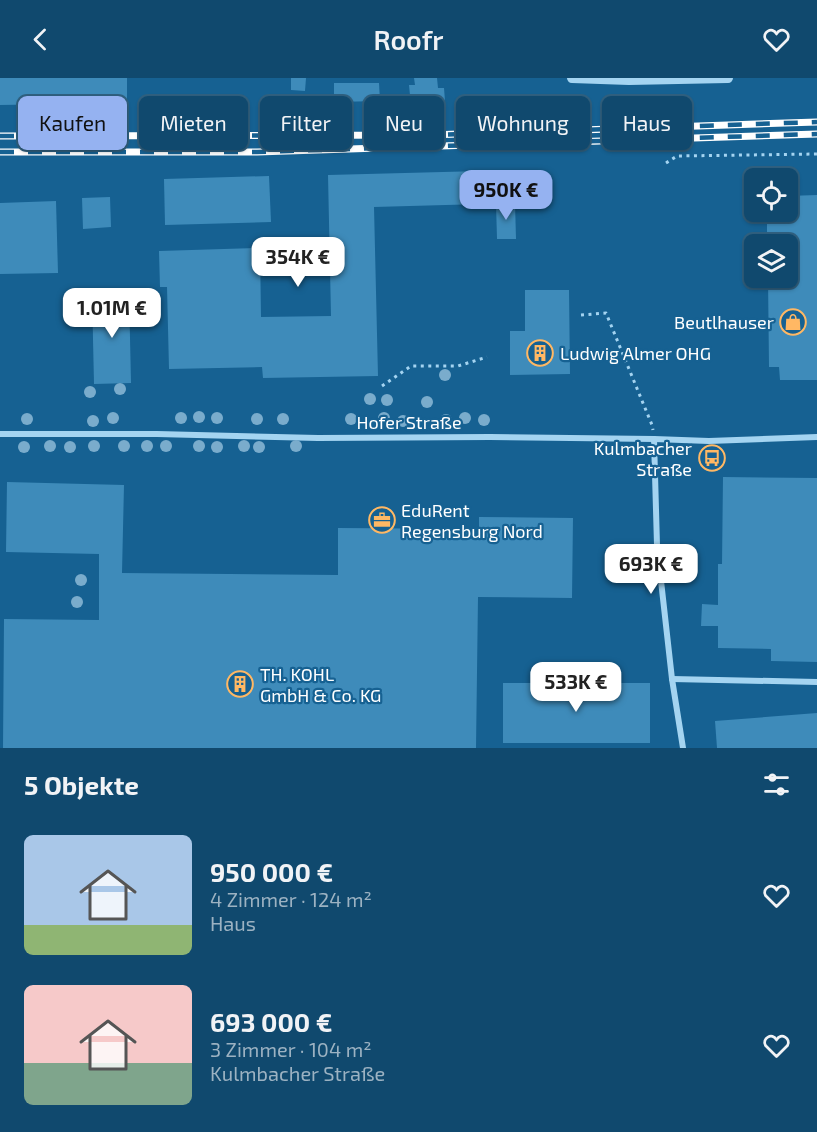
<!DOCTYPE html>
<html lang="de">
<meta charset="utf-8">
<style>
:root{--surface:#10496e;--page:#1e5376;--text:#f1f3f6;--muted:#9cb2c2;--line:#306181;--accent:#95b2f1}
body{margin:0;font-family:"Exo 2",sans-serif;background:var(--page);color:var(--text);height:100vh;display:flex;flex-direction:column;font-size:22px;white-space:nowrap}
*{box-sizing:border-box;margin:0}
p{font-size:20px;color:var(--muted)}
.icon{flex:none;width:33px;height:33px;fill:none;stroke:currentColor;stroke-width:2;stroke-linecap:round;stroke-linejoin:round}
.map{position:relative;height:670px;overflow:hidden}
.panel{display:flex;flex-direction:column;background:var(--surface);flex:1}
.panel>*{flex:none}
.guide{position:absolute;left:18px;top:18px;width:782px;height:54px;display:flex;gap:12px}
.buttons{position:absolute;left:744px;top:90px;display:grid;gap:12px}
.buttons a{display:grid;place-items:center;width:54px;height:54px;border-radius:9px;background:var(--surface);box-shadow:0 2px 4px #0004,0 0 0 2px var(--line);font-size:30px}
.price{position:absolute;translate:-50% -51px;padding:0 14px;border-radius:12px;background:#fff;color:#222;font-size:20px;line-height:39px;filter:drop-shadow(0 2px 3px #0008)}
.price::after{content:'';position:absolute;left:50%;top:36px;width:18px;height:14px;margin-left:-9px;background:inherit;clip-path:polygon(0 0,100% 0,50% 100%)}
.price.current{background:var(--accent);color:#111}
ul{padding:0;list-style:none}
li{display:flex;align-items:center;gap:18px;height:150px;padding:0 24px}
li span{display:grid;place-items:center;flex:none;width:168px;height:120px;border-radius:9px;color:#555}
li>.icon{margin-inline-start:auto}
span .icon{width:72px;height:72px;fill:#fffc;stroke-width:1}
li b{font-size:26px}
h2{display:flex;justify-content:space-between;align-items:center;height:72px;padding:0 24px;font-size:26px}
.pill{padding:0 21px;border-radius:9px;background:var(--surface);box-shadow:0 2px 4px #0004,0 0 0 2px var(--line);font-size:21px;line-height:54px}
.pill.current{background:var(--accent);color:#111}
header{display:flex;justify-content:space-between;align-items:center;height:78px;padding:0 24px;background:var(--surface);font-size:27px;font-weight:600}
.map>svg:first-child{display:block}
.building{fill:#3e8bba}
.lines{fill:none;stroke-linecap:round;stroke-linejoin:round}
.path{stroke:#a4d4f1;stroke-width:3;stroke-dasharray:3 4.5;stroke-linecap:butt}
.minor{stroke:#a4d4f1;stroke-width:6}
.tertiary{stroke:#a4d4f1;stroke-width:10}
.rail-casing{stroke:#fff;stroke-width:7}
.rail{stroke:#166192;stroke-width:4.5;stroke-dasharray:14;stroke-linecap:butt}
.tree{fill:#7aaccc}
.labels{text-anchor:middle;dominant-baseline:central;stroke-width:4.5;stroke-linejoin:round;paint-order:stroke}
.poi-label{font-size:18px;fill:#fff;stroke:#166192;text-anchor:start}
.street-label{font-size:18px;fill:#fff;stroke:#166192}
</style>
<header><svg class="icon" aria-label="back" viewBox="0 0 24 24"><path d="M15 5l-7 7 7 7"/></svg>Roofr<svg class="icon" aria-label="heart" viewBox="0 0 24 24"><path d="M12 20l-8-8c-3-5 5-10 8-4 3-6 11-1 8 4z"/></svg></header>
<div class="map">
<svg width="817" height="670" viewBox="0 0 817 670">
<rect width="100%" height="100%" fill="#166192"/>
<g class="building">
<polygon points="0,0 127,0 127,25 0,27"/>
<polygon points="291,0 306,0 305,13 291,12"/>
<polygon points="414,0 437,0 438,10 444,10 445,23 436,23 437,36 412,38 409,7 415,7"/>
<polygon points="334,5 379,5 380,23 334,24"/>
<polygon points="481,93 482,126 374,129 378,298 263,300 262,289 169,291 167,209 160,209 159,173 260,170 261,239 331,238 328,97"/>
<polygon points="269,98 271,144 165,147 164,101"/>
<polygon points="817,117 817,302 780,302 779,289 769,289 768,200 788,200 788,166 767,166 767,134 788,134 788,118"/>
<polygon points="110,119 111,149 83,151 82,120"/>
<polygon points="56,123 58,195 0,196 0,125"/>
<polygon points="496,125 515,125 516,161 497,161"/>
<polygon points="525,212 569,212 570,296 510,297 510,253 525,253"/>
<polygon points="129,215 131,305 94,306 92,216"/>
<polygon points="723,399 817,400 817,584 771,583 771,571 718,570 718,548 701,548 702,526 718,527 718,486 722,486"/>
<polygon points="7,404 124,407 122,495 338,497 338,450 479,451 479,439 573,440 572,520 478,519 476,670 3,670 4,541 99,542 99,476 6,474"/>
<rect x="503" y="605" width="147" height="60"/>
<polygon points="817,635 817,670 717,670 715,643"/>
</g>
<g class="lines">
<g class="path">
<polyline points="666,85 677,78 817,76"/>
<polyline points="581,237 606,235 652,347 653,352"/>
<polyline points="382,308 411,288 458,288 487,279"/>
</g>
<g class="minor">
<polyline points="0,356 157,356 318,360 490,359 654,361 709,363 817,359"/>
<polyline points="654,361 657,467 672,601 683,670"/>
<polyline points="672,601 817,604"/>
</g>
<polyline class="tertiary" points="572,0 629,2 728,0"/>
<g class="rail-casing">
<g id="rail">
<polyline points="0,58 430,57 817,44"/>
<polyline points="0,74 257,74 817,56"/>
</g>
</g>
<use href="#rail" class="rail"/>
</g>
<g class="tree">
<circle cx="445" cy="297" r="6"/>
<circle cx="120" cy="311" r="6"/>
<circle cx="90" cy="314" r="6"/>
<circle cx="370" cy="321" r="6"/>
<circle cx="387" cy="322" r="6"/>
<circle cx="427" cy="324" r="6"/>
<circle cx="199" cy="339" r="6"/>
<circle cx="113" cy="340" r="6"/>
<circle cx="181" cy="340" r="6"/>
<circle cx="217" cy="340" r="6"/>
<circle cx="384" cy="340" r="6"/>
<circle cx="465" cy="340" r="6"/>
<circle cx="27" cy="341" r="6"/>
<circle cx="257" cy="341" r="6"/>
<circle cx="283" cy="341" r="6"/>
<circle cx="351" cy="341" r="6"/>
<circle cx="446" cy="342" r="6"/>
<circle cx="484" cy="342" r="6"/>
<circle cx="93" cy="343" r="6"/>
<circle cx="403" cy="343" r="6"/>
<circle cx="50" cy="368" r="6"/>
<circle cx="94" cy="368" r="6"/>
<circle cx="124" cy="368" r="6"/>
<circle cx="147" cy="368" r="6"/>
<circle cx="166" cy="368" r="6"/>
<circle cx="199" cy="368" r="6"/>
<circle cx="244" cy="368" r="6"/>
<circle cx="296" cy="368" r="6"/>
<circle cx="24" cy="369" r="6"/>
<circle cx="70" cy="369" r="6"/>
<circle cx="217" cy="369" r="6"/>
<circle cx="259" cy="369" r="6"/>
<circle cx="81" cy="502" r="6"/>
<circle cx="77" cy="524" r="6"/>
</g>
<defs>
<g id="shop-ring" transform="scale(1.35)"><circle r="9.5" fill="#166192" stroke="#ffb864" stroke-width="1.5"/><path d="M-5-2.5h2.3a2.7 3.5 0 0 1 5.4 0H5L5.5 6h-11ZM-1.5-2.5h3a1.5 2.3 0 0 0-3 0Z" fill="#ffb864"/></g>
<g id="building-ring" transform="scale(1.35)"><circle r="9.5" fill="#166192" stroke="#ffb864" stroke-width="1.5"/><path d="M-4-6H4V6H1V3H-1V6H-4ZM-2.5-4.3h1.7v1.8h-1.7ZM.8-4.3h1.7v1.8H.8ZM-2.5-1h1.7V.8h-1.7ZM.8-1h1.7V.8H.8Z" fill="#ffb864"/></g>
<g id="bus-ring" transform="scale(1.35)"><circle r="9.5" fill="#166192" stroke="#ffb864" stroke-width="1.5"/><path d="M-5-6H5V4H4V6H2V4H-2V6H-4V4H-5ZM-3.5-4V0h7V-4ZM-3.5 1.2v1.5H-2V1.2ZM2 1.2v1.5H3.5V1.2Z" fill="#ffb864"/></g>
<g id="office-ring" transform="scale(1.35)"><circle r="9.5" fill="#166192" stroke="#ffb864" stroke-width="1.5"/><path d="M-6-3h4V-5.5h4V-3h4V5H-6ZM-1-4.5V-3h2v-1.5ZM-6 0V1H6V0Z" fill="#ffb864"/></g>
</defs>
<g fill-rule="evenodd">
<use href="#shop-ring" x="793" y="244"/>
<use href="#building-ring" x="540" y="275"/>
<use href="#bus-ring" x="712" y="380"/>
<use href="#office-ring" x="382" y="442"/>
<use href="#building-ring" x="240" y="606"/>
</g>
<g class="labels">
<g class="poi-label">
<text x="774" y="244" text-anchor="end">Beutlhauser</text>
<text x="560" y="275">Ludwig Almer OHG</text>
<text x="692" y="370" text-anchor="end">Kulmbacher<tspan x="692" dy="21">Straße</tspan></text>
<text x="401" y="432">EduRent<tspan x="401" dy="21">Regensburg Nord</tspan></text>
<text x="260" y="596">TH. KOHL<tspan x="260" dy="21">GmbH &amp; Co. KG</tspan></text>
</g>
<g class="street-label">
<text x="409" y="344">Hofer Straße</text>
</g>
</g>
</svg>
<div class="buttons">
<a><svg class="icon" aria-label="locate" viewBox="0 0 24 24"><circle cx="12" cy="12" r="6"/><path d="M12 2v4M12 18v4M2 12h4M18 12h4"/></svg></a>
<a><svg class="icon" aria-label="layers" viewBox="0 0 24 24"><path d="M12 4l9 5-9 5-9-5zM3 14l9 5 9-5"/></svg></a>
</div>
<b class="price current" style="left:506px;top:143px">950K €</b>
<b class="price" style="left:298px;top:210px">354K €</b>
<b class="price" style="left:112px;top:261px">1.01M €</b>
<b class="price" style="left:651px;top:517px">693K €</b>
<b class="price" style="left:576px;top:635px">533K €</b>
<div class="guide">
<a class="pill current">Kaufen</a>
<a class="pill">Mieten</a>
<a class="pill">Filter</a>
<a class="pill">Neu</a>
<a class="pill">Wohnung</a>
<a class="pill">Haus</a>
</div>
</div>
<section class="panel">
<h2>5 Objekte<svg class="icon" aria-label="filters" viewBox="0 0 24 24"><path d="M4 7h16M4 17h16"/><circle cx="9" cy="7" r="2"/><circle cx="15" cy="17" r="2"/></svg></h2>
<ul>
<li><span style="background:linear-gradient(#a9c7e8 75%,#8fb573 0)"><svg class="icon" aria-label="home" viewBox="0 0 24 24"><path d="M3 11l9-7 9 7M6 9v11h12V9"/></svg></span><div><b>950 000 €</b><p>4 Zimmer · 124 m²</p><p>Haus</p></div><svg class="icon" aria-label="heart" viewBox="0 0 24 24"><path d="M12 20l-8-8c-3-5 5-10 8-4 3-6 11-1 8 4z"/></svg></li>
<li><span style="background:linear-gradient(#f6c9c9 65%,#7fa58c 0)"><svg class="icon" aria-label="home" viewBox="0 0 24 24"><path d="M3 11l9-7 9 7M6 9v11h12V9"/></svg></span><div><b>693 000 €</b><p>3 Zimmer · 104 m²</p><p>Kulmbacher Straße</p></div><svg class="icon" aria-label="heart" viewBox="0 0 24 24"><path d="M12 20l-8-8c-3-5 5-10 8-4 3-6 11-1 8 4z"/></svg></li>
</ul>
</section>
